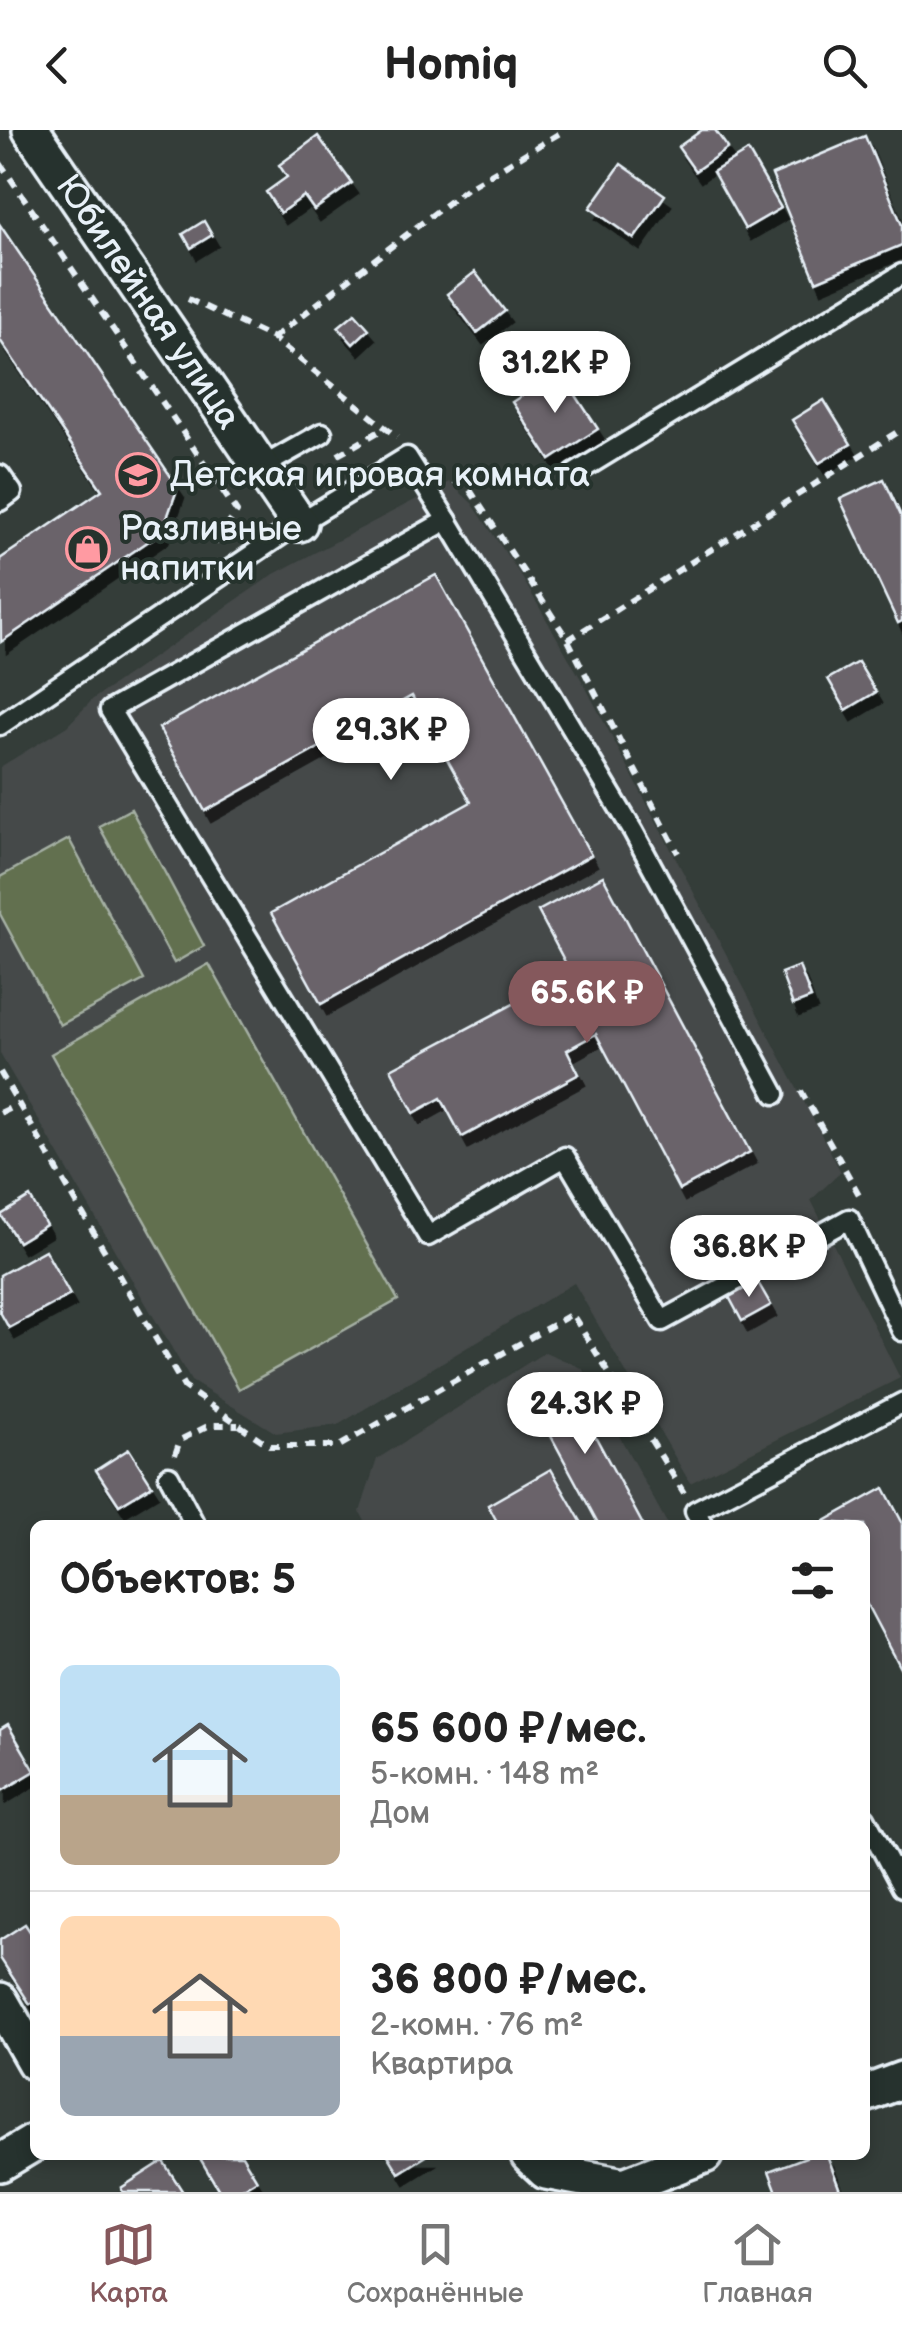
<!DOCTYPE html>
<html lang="ru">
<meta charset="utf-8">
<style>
:root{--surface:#fff;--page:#f2f2f2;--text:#222;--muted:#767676;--line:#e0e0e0;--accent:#85585c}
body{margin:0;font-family:"Balsamiq Sans",sans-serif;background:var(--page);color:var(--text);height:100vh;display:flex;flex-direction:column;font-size:38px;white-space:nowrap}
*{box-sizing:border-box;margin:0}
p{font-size:32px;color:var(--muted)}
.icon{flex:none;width:55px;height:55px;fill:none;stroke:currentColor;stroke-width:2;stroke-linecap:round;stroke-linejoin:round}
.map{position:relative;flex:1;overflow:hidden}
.details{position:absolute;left:30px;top:1390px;width:840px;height:640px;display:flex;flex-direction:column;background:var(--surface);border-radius:15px;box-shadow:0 5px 15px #0003}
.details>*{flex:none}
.price{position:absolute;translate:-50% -85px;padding:0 22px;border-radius:35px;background:#fff;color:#222;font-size:32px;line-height:65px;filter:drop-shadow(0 2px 5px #0008)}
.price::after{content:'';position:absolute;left:50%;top:60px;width:30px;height:22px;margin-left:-15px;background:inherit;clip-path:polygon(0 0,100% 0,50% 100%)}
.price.on{background:var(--accent);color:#fff}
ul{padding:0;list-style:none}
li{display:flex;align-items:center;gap:30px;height:250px;padding:0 30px}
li+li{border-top:2px solid var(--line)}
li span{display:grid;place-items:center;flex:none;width:280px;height:200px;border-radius:15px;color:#555}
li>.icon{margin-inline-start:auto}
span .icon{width:120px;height:120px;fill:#fffc;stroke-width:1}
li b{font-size:42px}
h2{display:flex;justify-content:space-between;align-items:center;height:120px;padding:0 30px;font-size:42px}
header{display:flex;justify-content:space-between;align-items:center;height:130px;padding:0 30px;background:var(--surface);font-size:45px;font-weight:800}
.tabs{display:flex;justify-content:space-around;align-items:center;height:140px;border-top:2px solid var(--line);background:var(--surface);font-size:28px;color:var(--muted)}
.tabs a{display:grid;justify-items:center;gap:5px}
.tabs .on{color:var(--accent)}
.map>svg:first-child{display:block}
.built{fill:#444848}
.green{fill:#626f50;stroke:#a5b0a4;stroke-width:2.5}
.building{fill:#6b636b;stroke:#e8f1f8;stroke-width:2.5;filter:url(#shadow)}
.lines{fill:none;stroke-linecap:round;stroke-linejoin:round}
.service-casing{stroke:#e8f1f8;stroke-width:25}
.minor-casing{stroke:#e8f1f8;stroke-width:42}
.path{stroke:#e8f1f8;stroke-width:6;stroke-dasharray:10 8;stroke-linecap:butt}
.service{stroke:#26332d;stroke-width:18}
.minor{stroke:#26332d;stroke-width:35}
.labels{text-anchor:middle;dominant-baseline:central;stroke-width:8;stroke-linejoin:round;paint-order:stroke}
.street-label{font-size:35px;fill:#e8f1f8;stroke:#26332d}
.poi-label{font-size:35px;fill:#e8f1f8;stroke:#26332d;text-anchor:start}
</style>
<header><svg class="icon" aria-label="back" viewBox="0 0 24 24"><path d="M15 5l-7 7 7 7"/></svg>Homiq<svg class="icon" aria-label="search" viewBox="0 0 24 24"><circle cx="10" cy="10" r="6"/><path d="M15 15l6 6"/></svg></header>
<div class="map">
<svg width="902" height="2062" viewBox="0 0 902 2062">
<defs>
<filter id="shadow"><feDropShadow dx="6" dy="11" stdDeviation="0" flood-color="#0009"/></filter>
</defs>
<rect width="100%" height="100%" fill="#343d39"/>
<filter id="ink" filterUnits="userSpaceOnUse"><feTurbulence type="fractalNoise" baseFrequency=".01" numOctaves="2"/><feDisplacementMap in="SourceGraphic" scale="20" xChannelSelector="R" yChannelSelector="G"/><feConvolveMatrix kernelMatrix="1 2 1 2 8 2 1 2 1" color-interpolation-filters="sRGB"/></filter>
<g filter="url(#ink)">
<g class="built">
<polygon points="449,352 472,373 523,449 585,556 841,1042 811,1070 900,1248 690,1353 574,1153 338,1295 276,1303 191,1251 0,924 0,637 67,596 93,569 274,444"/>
<polygon points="545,1222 582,1238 668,1395 367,1395 360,1382 377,1329"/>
</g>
<g class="green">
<polygon points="131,679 204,816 174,833 99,696"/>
<polygon points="69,709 144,850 60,895 0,784 0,747"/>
<polygon points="209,834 398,1170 239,1259 51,924"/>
</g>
<g class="building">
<polygon points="702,0 715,0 728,18 695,41 678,17"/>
<polygon points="318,6 352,53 314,80 304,66 280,83 266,62 287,47 279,35"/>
<polygon points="865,6 902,95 902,115 816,151 772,45"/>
<polygon points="748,21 781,78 745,99 713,42"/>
<polygon points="621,34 665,65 634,109 590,78"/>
<polygon points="204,91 212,105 191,118 183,104"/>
<polygon points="0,95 178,357 162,402 1,512 0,429 102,360 0,210"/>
<polygon points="475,142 505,181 477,203 447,164"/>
<polygon points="355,183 369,199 353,214 338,197"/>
<polygon points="560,241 598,299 550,330 512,272"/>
<polygon points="824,270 851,314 819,333 792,290"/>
<polygon points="884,349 902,388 902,491 898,493 840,369"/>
<polygon points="436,445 591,725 321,874 271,783 471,672 412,566 205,681 159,598"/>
<polygon points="858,532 876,562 846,580 828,549"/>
<polygon points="603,746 750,1022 679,1060 596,904 567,920 579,944 462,1007 441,968 414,983 391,939 538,861 550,882 582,864 538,781"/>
<polygon points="799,836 811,868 793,875 781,843"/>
<polygon points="30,1067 46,1095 18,1112 1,1085"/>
<polygon points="45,1120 70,1165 9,1198 0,1182 0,1145"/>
<polygon points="756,1149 771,1175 742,1191 728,1165"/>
<polygon points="565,1250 643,1395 599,1395 531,1269"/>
<polygon points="129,1319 152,1355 119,1375 96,1340"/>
<polygon points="551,1339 583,1395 499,1395 488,1375"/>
<polygon points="884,1358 902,1392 902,1541 865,1471 865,1395 823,1392"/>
<polygon points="8,1595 35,1641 0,1662 0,1600"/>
<polygon points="25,1794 35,1809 35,1871 30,1874 0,1828 0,1810"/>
<polygon points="198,2025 242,2025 257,2050 237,2062 220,2062"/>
<polygon points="388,2025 428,2025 399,2043"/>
<polygon points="811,2025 827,2025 841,2062 777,2062 769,2041"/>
<polygon points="163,2031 183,2062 123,2062 121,2058"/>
</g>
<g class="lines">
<g class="service-casing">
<g id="service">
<polyline points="260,338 322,303"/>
<polyline points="574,344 902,144"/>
<polyline points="0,345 12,362 0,371"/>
<polyline points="0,595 299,393 407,327 447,390"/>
<polyline points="775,964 633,701 447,390 110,580 428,1106 565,1027 662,1191 849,1089 902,1201"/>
<polyline points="169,1346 195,1395"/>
<polyline points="703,1395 695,1381 902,1273"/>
<polyline points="865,1688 902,1757"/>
</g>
</g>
<g class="minor-casing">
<g id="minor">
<path id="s1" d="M31,0l268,393"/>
<polyline points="0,1871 35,1932"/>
<polyline points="865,1964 902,1950"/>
<polyline points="529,2025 546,2041 624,2056 704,2025"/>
<polyline points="0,2033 35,2012"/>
</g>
</g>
<g class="path">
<polyline points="0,33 237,382 213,416"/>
<polyline points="188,169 273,208 397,307"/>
<polyline points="273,208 467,58 565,0"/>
<polyline points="338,325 387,297"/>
<polyline points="454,351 470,360 568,510 678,723"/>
<polyline points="568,510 902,299"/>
<polyline points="0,942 184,1257 270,1316 339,1316 572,1184 684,1363"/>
<polyline points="801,961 861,1068"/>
<polyline points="0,983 19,974"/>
<polyline points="175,1325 180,1310 210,1295 238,1295"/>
</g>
<use href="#service" class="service"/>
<use href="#minor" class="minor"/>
</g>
</g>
<defs>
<g id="school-ring" transform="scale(2.25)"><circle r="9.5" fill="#26332d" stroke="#ff9aa2" stroke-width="1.5"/><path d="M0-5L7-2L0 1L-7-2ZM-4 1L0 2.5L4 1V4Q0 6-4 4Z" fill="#ff9aa2"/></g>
<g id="shop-ring" transform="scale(2.25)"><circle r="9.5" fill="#26332d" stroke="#ff9aa2" stroke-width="1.5"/><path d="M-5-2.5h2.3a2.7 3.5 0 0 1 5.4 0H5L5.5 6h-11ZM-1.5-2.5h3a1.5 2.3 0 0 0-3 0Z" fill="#ff9aa2"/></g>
</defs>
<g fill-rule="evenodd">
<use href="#school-ring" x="138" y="345"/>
<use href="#shop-ring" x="88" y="419"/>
</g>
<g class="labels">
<g class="street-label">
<text stroke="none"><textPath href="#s1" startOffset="208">Юбилейная улица</textPath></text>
</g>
<g class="poi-label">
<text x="170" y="345">Детская игровая комната</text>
<text x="120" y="399">Разливные<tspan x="120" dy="40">напитки</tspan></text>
</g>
</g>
</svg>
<b class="price" style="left:555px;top:286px">31.2K ₽</b>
<b class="price" style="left:391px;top:653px">29.3K ₽</b>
<b class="price on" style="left:587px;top:916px">65.6K ₽</b>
<b class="price" style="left:749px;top:1170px">36.8K ₽</b>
<b class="price" style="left:585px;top:1327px">24.3K ₽</b>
<section class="details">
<h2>Объектов: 5<svg class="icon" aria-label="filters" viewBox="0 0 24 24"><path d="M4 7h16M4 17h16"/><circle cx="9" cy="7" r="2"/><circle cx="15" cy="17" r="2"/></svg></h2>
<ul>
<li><span style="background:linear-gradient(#bfe0f5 65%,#b9a48a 0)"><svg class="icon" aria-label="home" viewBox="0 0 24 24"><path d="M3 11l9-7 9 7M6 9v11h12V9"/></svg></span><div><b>65 600 ₽/мес.</b><p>5-комн. · 148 m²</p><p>Дом</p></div></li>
<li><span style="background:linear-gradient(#ffd9b3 60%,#9aa5b1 0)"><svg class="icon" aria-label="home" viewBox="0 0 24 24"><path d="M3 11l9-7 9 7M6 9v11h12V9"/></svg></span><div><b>36 800 ₽/мес.</b><p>2-комн. · 76 m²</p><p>Квартира</p></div></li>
</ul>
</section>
</div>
<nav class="tabs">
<a class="on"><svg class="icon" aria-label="map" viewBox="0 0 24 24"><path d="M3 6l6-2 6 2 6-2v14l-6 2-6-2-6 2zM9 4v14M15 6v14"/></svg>Карта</a>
<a><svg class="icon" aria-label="saved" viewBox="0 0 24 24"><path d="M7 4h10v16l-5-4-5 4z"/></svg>Сохранённые</a>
<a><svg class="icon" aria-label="home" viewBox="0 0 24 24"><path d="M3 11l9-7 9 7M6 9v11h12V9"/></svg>Главная</a>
</nav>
